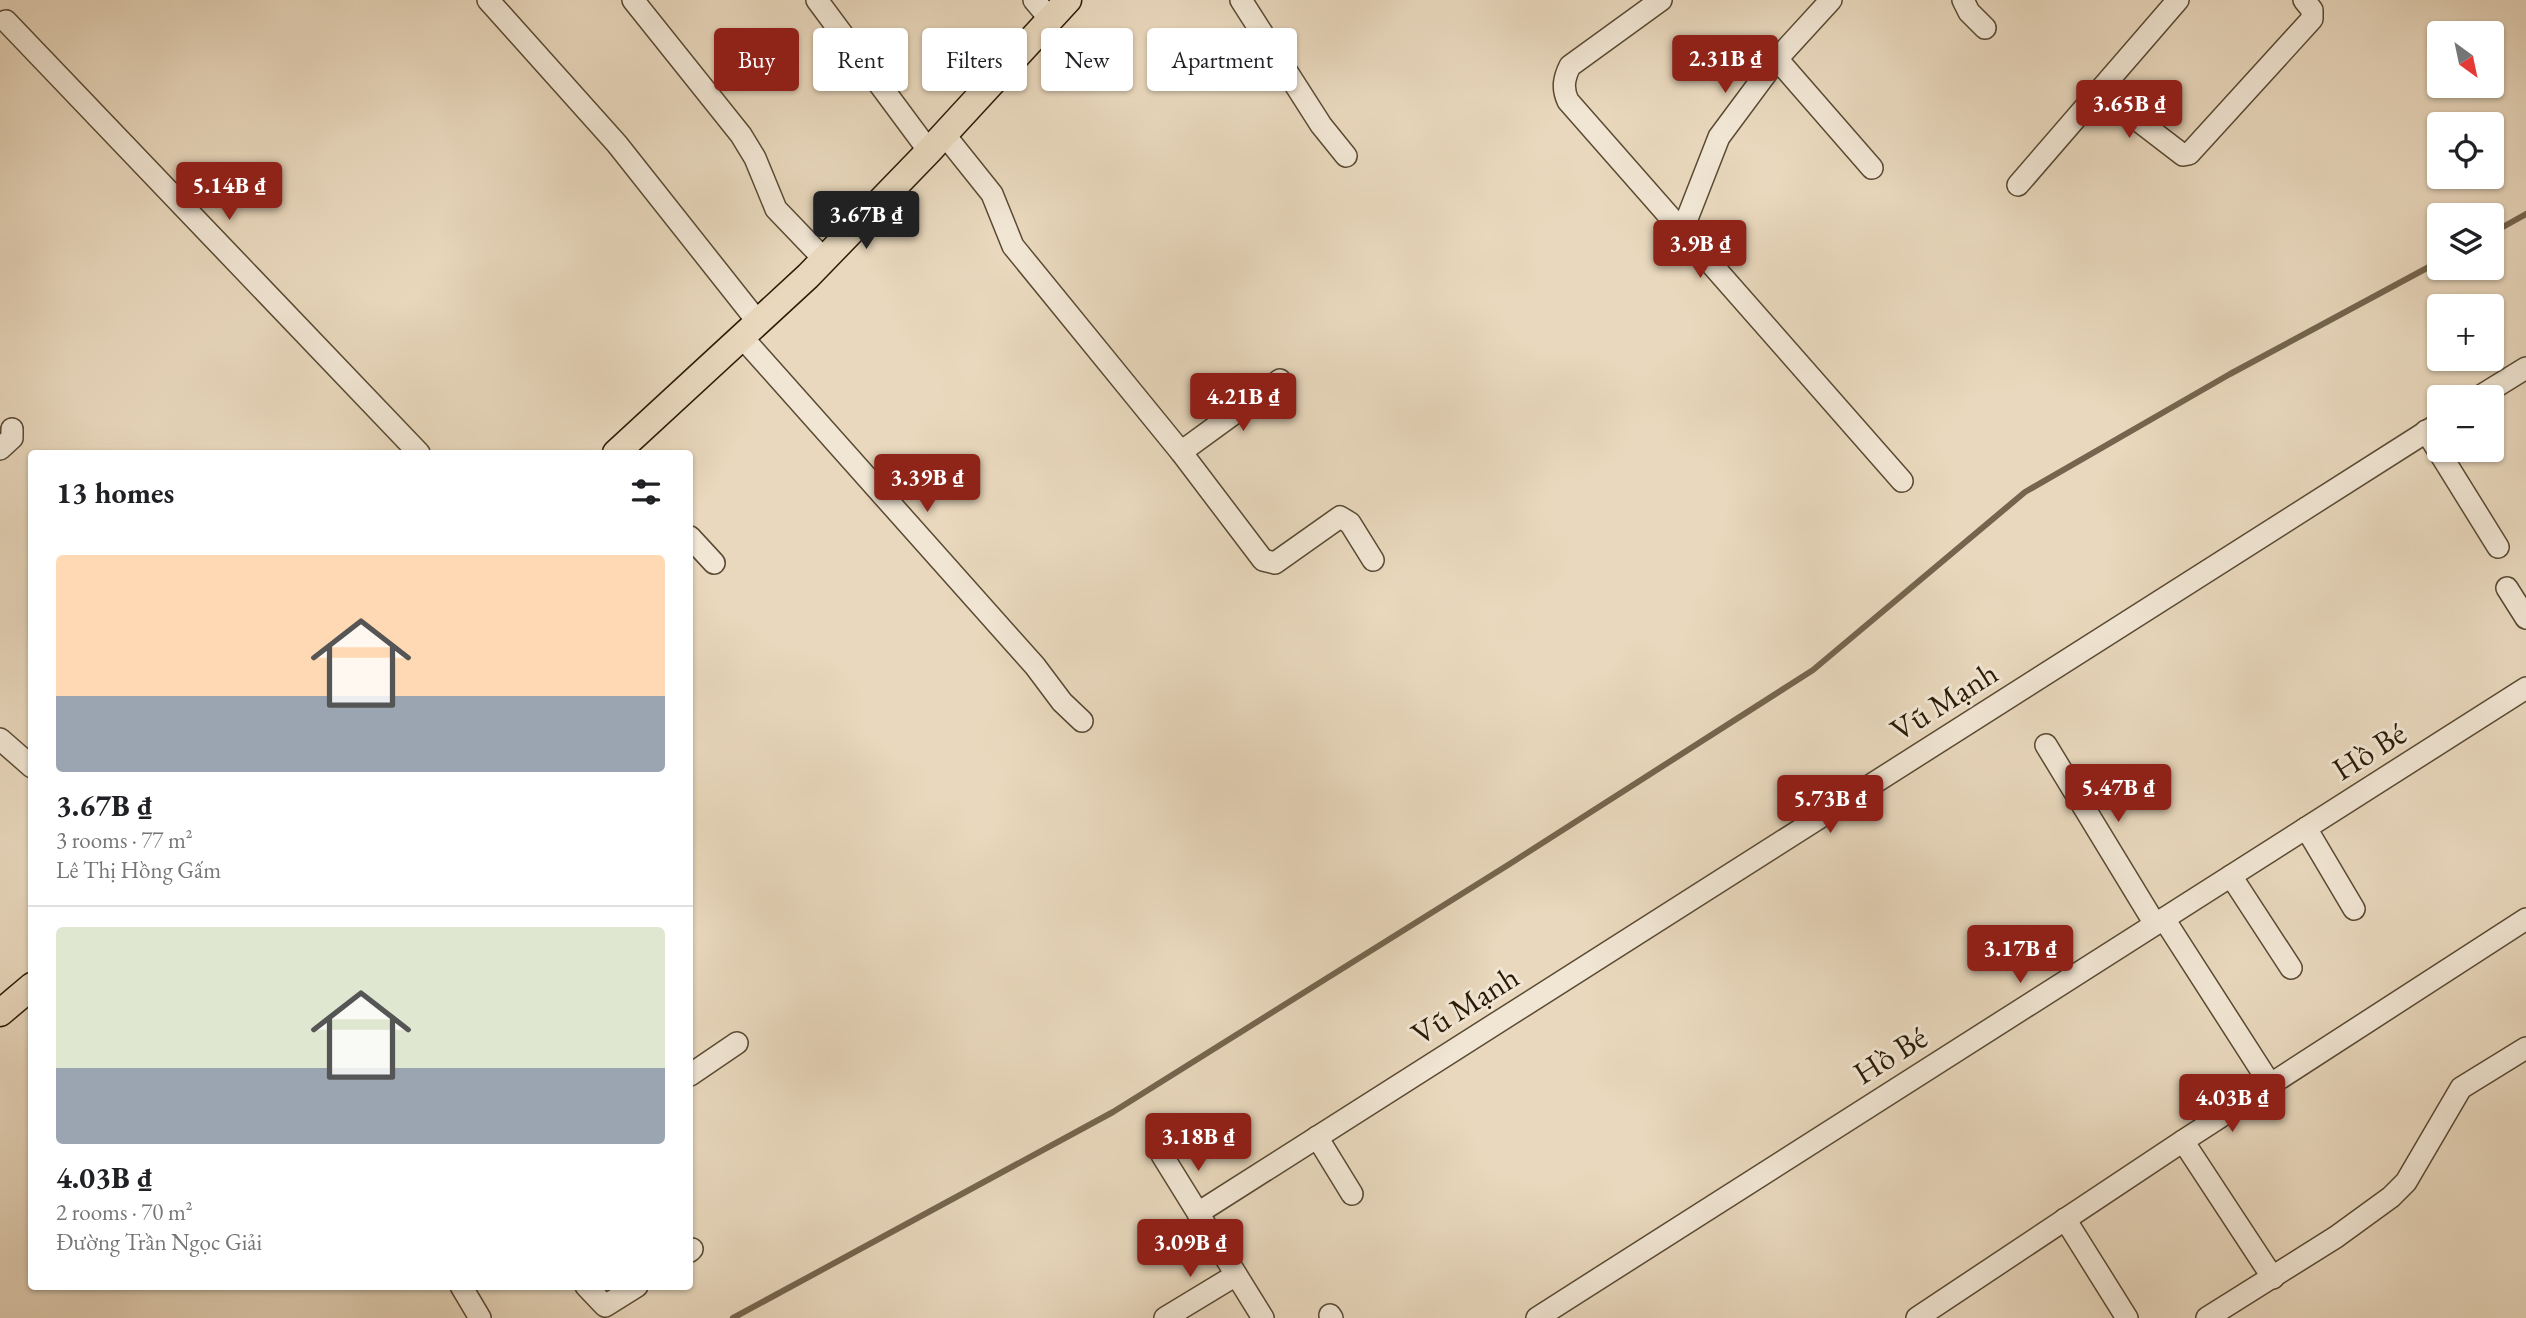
<!DOCTYPE html>
<meta charset="utf-8">
<style>
:root{--surface:#fff;--page:#f2f2f2;--text:#202124;--muted:#757577;--line:#e0e0e0;--accent:#8f2418}
body{margin:0;font-family:"EB Garamond",serif;background:var(--page);color:var(--text);height:100vh;display:flex;flex-direction:column;font-size:26px;white-space:nowrap}
*{box-sizing:border-box;margin:0}
p{font-size:23px;color:var(--muted)}
.icon{flex:none;width:38px;height:38px;fill:none;stroke:currentColor;stroke-width:2;stroke-linecap:round;stroke-linejoin:round}
.map{position:relative;flex:1;overflow:hidden}
.drawer{position:absolute;left:28px;top:450px;width:665px;height:840px;display:flex;flex-direction:column;background:var(--surface);border-radius:7px;box-shadow:0 2px 5px #0004}
.drawer>*{flex:none}
.guide{position:absolute;left:714px;top:28px;width:665px;height:63px;display:flex;gap:14px}
.needle{width:46px;rotate:147deg}
.buttons{position:absolute;left:2427px;top:21px;display:grid;gap:14px}
.buttons a{display:grid;place-items:center;width:77px;height:77px;border-radius:7px;background:var(--surface);box-shadow:0 2px 5px #0004;font-size:35px}
.price{position:absolute;translate:-50% -60px;padding:0 16px;border-radius:7px;background:var(--accent);color:#fff;font-size:23px;line-height:46px;filter:drop-shadow(0 2px 4px #0008)}
.price::after{content:'';position:absolute;left:50%;top:42px;width:21px;height:16px;margin-left:-10px;background:inherit;clip-path:polygon(0 0,100% 0,50% 100%)}
.price.current{background:#222;color:#fff}
ul{padding:0;list-style:none}
li{display:grid;align-content:center;gap:14px;height:371px;padding:0 28px}
li+li{border-top:2px solid var(--line)}
li span{display:grid;place-items:center;height:217px;border-radius:7px;color:#555}
li>.icon{margin-inline-start:auto}
span .icon{width:126px;height:126px;fill:#fffc;stroke-width:1}
li b{font-size:30px}
h2{display:flex;justify-content:space-between;align-items:center;height:84px;padding:0 28px;font-size:30px}
.pill{padding:0 24px;border-radius:7px;background:var(--surface);box-shadow:0 2px 5px #0004;font-size:24px;line-height:63px}
.pill.current{background:var(--accent);color:#fff}
.map>svg:first-child{display:block}
.lines{fill:none;stroke-linecap:round;stroke-linejoin:round}
.stream{stroke:#75654e;stroke-width:6}
.minor-casing{stroke:#594a33;stroke-width:24}
.major-casing{stroke:#291a05;stroke-width:29}
.minor{stroke:#f1e6d4;stroke-width:21}
.major{stroke:#e9d8bd;stroke-width:26}
.labels{text-anchor:middle;dominant-baseline:central;stroke-width:6;stroke-linejoin:round;paint-order:stroke}
.street-label{font-size:32px;fill:#291a05;stroke:#f1e6d4}
</style>
<div class="map">
<svg width="2526" height="1318" viewBox="0 0 2526 1318">
<rect width="100%" height="100%" fill="#e9d8bd"/>
<filter id="stains"><feTurbulence type="fractalNoise" baseFrequency=".00286" numOctaves="4"/><feColorMatrix values="0 0 0 0 .2 0 0 0 0 .09 0 0 0 0 .02 0 0 0 .5 -.17"/></filter>
<radialGradient id="worn" r=".72"><stop offset=".6" stop-color="#630" stop-opacity="0"/><stop offset="1" stop-color="#630" stop-opacity=".3"/></radialGradient>
<g class="lines">
<g class="stream">
<polyline points="2492,233 2526,214"/>
<polyline points="733,1318 1113,1112 1508,865 1813,670 2025,492 2230,374 2440,261"/>
</g>
<g class="minor-casing">
<g id="minor">
<polyline points="488,0 617,144 758,322"/>
<polyline points="633,0 741,135 755,158 776,209 824,259"/>
<polyline points="817,0 929,151"/>
<polyline points="1034,0 1050,19"/>
<polyline points="1241,0 1321,125 1346,156"/>
<path d="M1661,0l-91,66c-6,12 -8,22 -2,35l334,380"/>
<polyline points="1963,0 1969,12 1985,28"/>
<polyline points="6,21 419,453"/>
<polyline points="1777,59 1872,168"/>
<polyline points="2101,92 2183,155 2189,154 2312,19 2312,10 2304,0"/>
<polyline points="944,134 992,194 1013,246 1181,452 1263,560 1275,563 1340,517 1350,523 1373,560"/>
<polyline points="2018,185 2178,0"/>
<polyline points="1683,229 1719,137 1777,59 1831,0"/>
<polyline points="741,336 1035,666 1062,702 1082,721"/>
<polyline points="2479,397 2526,368"/>
<polyline points="2426,431 2498,547"/>
<polyline points="0,449 12,438 12,429"/>
<polyline points="1181,452 1280,380"/>
<polyline points="690,537 714,563"/>
<polyline points="2507,588 2526,618"/>
<polyline points="0,739 32,767"/>
<polyline points="2046,745 2155,924"/>
<polyline points="2306,828 2354,909"/>
<polyline points="2231,876 2291,968"/>
<polyline points="2164,919 2270,1084"/>
<polyline points="690,1075 737,1043"/>
<polyline points="1317,1137 1352,1194"/>
<polyline points="2183,1141 2273,1278"/>
<polyline points="1162,1155 1263,1318"/>
<polyline points="1198,1213 2440,423"/>
<polyline points="2065,1219 2127,1318"/>
<polyline points="690,1251 692,1249"/>
<polyline points="461,1286 480,1318"/>
<polyline points="586,1286 605,1306 637,1286"/>
<polyline points="1330,1315 1332,1318"/>
<polyline points="1165,1318 1236,1275"/>
<polyline points="1537,1318 2526,688"/>
<polyline points="1917,1318 2183,1141 2526,919"/>
<polyline points="2207,1318 2336,1237 2391,1197 2406,1182 2461,1088 2526,1048"/>
</g>
</g>
<g class="major-casing">
<g id="major">
<polyline points="616,453 808,276 929,151 1068,0"/>
<polyline points="0,1013 32,986"/>
</g>
</g>
<use href="#minor" class="minor"/>
<use href="#major" class="major"/>
</g>
<g class="labels">
<g class="street-label">
<text transform="translate(1944 701) rotate(-32)">Vũ Mạnh</text>
<text transform="translate(2369 751) rotate(-32)">Hồ Bé</text>
<text transform="translate(1465 1005) rotate(-32)">Vũ Mạnh</text>
<text transform="translate(1890 1055) rotate(-32)">Hồ Bé</text>
</g>
</g>
<rect width="100%" height="100%" filter="url(#stains)"/>
<rect width="100%" height="100%" fill="url(#worn)"/>
</svg>
<div class="buttons">
<a><svg class="needle" viewBox="-14 -14 28 28"><path d="M0-13l5 13h-10z" fill="#e53935"/><path d="M0 13l5-13h-10z" fill="#757577"/></svg></a>
<a><svg class="icon" aria-label="locate" viewBox="0 0 24 24"><circle cx="12" cy="12" r="6"/><path d="M12 2v4M12 18v4M2 12h4M18 12h4"/></svg></a>
<a><svg class="icon" aria-label="layers" viewBox="0 0 24 24"><path d="M12 4l9 5-9 5-9-5zM3 14l9 5 9-5"/></svg></a>
<a>+</a>
<a>−</a>
</div>
<b class="price" style="left:1725px;top:95px">2.31B ₫</b>
<b class="price" style="left:2129px;top:140px">3.65B ₫</b>
<b class="price" style="left:229px;top:222px">5.14B ₫</b>
<b class="price current" style="left:866px;top:251px">3.67B ₫</b>
<b class="price" style="left:1700px;top:280px">3.9B ₫</b>
<b class="price" style="left:1243px;top:433px">4.21B ₫</b>
<b class="price" style="left:927px;top:514px">3.39B ₫</b>
<b class="price" style="left:2118px;top:824px">5.47B ₫</b>
<b class="price" style="left:1830px;top:835px">5.73B ₫</b>
<b class="price" style="left:2020px;top:985px">3.17B ₫</b>
<b class="price" style="left:2232px;top:1134px">4.03B ₫</b>
<b class="price" style="left:1198px;top:1173px">3.18B ₫</b>
<b class="price" style="left:1190px;top:1279px">3.09B ₫</b>
<div class="guide">
<a class="pill current">Buy</a>
<a class="pill">Rent</a>
<a class="pill">Filters</a>
<a class="pill">New</a>
<a class="pill">Apartment</a>
</div>
<section class="drawer">
<h2>13 homes<svg class="icon" aria-label="filters" viewBox="0 0 24 24"><path d="M4 7h16M4 17h16"/><circle cx="9" cy="7" r="2"/><circle cx="15" cy="17" r="2"/></svg></h2>
<ul>
<li><span style="background:linear-gradient(#ffd9b3 65%,#9aa5b1 0)"><svg class="icon" aria-label="home" viewBox="0 0 24 24"><path d="M3 11l9-7 9 7M6 9v11h12V9"/></svg></span><div><b>3.67B ₫</b><p>3 rooms · 77 m²</p><p>Lê Thị Hồng Gấm</p></div></li>
<li><span style="background:linear-gradient(#dfe7d0 65%,#9aa5b1 0)"><svg class="icon" aria-label="home" viewBox="0 0 24 24"><path d="M3 11l9-7 9 7M6 9v11h12V9"/></svg></span><div><b>4.03B ₫</b><p>2 rooms · 70 m²</p><p>Đường Trần Ngọc Giải</p></div></li>
</ul>
</section>
</div>
